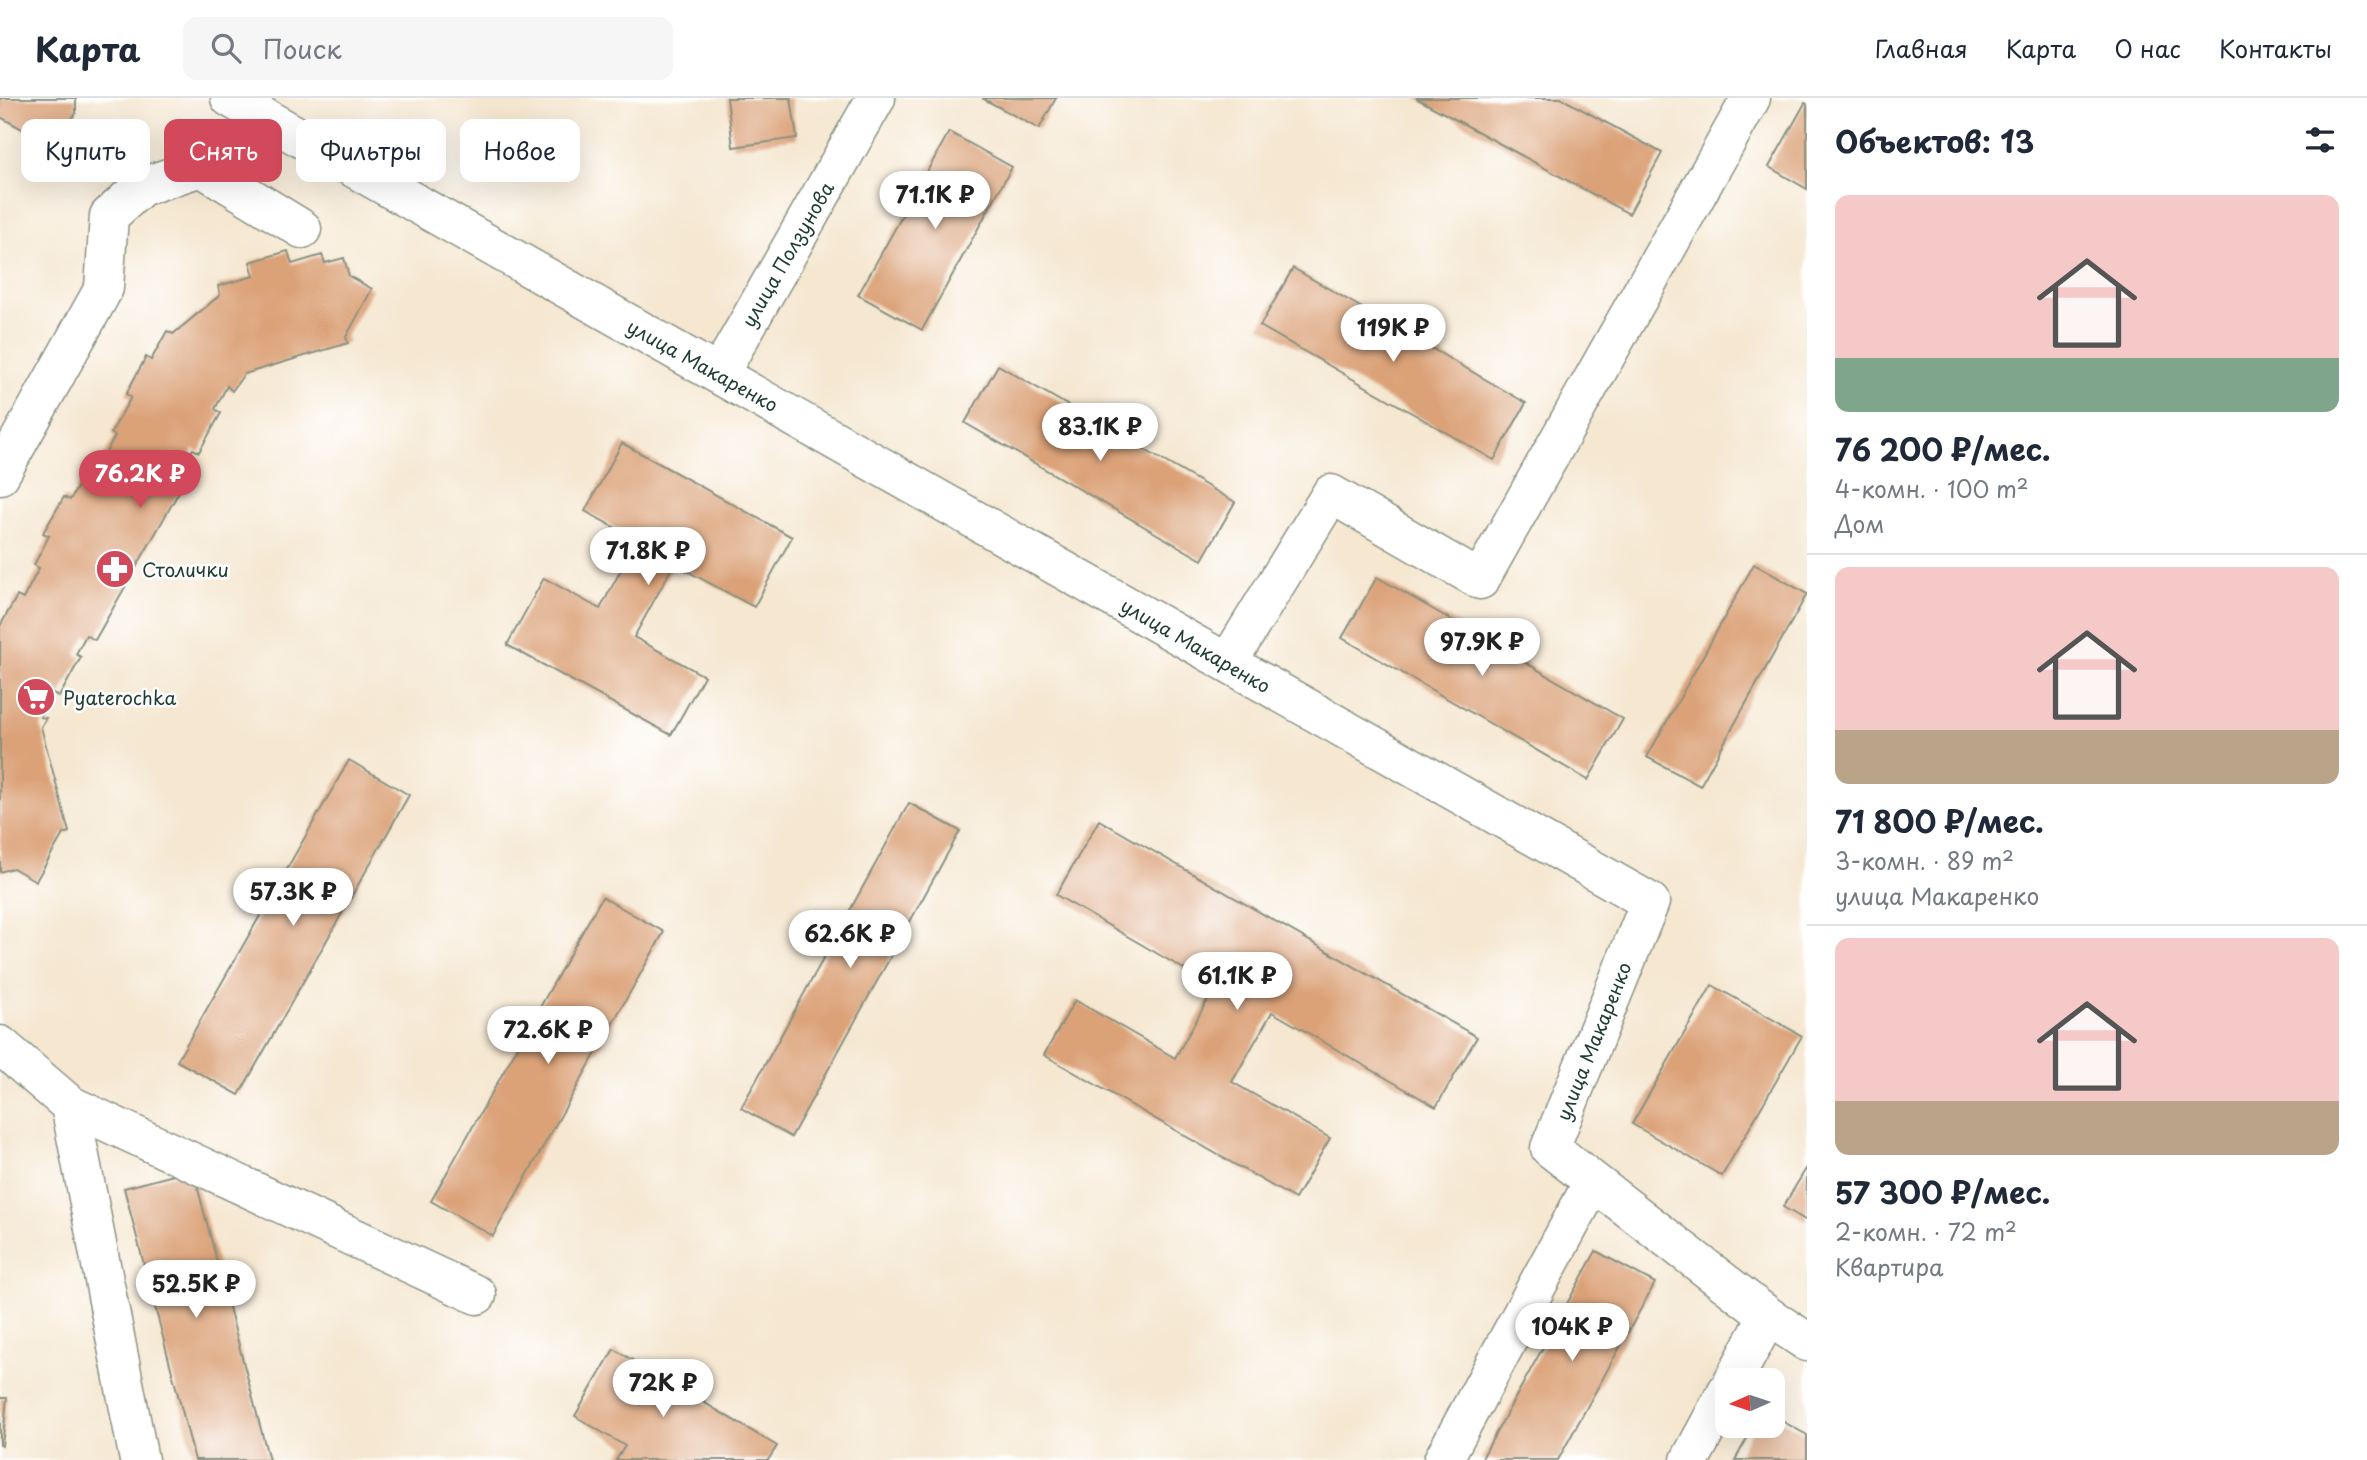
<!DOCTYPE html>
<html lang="ru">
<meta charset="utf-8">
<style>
:root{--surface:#fff;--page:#f6f6f7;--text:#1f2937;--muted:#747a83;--line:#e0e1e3;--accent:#d1495b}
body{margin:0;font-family:"Playpen Sans",sans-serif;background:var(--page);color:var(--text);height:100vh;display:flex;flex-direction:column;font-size:26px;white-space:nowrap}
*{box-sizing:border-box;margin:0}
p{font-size:23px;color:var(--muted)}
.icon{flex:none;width:38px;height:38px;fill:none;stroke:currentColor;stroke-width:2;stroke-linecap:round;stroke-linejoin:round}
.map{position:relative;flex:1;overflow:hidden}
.details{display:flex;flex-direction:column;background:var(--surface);width:560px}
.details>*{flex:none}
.banner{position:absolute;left:21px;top:21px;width:665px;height:63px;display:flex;gap:14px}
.needle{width:46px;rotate:267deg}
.tools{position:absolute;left:1715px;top:1270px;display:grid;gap:14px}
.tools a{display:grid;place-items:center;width:70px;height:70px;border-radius:14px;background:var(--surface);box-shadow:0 7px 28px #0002;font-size:35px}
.price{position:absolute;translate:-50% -60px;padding:0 16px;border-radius:24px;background:#fff;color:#222;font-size:23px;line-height:46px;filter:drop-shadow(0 2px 4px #0008)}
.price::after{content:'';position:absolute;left:50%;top:42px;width:21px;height:16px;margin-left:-10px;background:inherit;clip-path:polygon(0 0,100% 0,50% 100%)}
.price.active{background:var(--accent);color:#fff}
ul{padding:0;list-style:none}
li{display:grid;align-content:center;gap:14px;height:371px;padding:0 28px}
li+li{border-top:2px solid var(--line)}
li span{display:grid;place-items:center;height:217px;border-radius:14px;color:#555}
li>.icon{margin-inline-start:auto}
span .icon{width:126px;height:126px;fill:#fffc;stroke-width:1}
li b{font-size:30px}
h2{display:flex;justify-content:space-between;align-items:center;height:84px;padding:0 28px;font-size:30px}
.pill{padding:0 24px;border-radius:14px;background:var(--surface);box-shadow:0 7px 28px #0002;font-size:24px;line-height:63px}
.pill.active{background:var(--accent);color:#fff}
header{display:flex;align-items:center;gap:42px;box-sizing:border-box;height:98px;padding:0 35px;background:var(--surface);border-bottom:2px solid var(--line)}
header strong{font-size:33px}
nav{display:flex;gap:38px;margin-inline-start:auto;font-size:24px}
.search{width:490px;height:63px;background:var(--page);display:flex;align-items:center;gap:18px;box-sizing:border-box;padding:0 24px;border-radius:14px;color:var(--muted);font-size:26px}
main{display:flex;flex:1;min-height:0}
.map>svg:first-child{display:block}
.building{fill:#dba278}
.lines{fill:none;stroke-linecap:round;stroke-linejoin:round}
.minor-casing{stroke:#8a9282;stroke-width:41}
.minor{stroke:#fff;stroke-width:38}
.labels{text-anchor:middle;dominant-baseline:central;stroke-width:5;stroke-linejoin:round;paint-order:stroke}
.street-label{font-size:19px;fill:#1f3d34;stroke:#fff}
.poi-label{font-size:19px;fill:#1f3d34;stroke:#fff;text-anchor:start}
</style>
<header>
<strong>Карта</strong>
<div class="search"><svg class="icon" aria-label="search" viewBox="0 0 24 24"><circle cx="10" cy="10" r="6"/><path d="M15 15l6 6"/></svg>Поиск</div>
<nav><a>Главная</a><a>Карта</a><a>О нас</a><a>Контакты</a></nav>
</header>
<main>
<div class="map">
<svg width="1807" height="1362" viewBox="0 0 1807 1362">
<rect width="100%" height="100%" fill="#fff"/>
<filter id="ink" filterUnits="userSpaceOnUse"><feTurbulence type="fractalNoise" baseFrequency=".0143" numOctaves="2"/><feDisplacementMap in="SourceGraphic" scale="14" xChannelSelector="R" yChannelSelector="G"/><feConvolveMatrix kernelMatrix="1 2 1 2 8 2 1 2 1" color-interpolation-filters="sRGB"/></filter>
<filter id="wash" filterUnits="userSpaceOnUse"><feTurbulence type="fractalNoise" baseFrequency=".00686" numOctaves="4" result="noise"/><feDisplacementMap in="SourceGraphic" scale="28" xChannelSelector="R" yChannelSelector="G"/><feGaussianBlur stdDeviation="1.57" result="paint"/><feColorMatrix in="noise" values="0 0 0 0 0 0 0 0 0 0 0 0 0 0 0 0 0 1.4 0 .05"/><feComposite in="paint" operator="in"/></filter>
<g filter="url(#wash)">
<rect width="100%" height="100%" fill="#f5e7d0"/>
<g id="blocks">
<g class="building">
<polygon points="0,0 76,0 76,15 65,29 57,32 39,30 35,38 0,19"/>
<polygon points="727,0 791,0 797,40 733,49"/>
<polygon points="982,0 1056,0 1039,31"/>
<polygon points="1416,0 1561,0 1662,55 1629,116"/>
<polygon points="1805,5 1807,6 1807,91 1769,69"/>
<polygon points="949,34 1012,69 922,232 858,197"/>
<polygon points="288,153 292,166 322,157 325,165 344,160 349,178 372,191 346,239 348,245 244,276 232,293 227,288 215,311 221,315 199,354 193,351 180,374 188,378 95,542 86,537 76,556 81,559 59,599 53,595 40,619 46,620 41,629 69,734 63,736 36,783 13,770 0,774 0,528 17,498 23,501 39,470 34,467 49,438 43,435 64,399 70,402 89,369 96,372 115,338 111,335 131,299 126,296 146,259 151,262 167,233 173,236 220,197 218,188 254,178 250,164"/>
<polygon points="1293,170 1526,305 1494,362 1260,228"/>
<polygon points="998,267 1235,404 1202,462 965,325"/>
<polygon points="622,345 792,439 754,509 674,466 634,539 704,578 671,637 507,547 544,480 600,511 637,442 585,413"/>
<polygon points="1754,466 1807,496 1700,688 1647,659"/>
<polygon points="1377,479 1623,621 1588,682 1342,540"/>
<polygon points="349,662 409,697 239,997 177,963"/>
<polygon points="909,705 960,733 791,1039 741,1010"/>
<polygon points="1099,722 1477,939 1436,1009 1272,914 1232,984 1330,1040 1295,1101 1044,957 1075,902 1175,960 1215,889 1056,797"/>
<polygon points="602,799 664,834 493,1138 431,1103"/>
<polygon points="1712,887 1802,938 1722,1078 1632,1026"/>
<polygon points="1807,1069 1807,1123 1783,1109"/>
<polygon points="193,1072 269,1362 195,1362 124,1090"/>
<polygon points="1596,1153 1655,1185 1558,1362 1481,1362"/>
<polygon points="614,1251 777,1348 768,1362 616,1362 625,1348 575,1318"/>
<polygon points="0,1300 7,1300 2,1348 0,1347"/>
<polygon points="1773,1318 1807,1337 1807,1362 1735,1362 1754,1328 1773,1328"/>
</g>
</g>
</g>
<g filter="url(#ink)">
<use href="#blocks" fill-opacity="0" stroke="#8a9282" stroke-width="2"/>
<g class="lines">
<g class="minor-casing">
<g id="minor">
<polyline points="230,0 1650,804 1550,1050 1768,1218 1807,1244"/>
<polyline points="719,276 876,0"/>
<polyline points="0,377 104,190 109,118 141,89 201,69 302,131"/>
<polyline points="1228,564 1331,396 1480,482 1751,0"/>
<polyline points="0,947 70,1007 139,1362"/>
<polyline points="70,1007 477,1197"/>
<polyline points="1733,1283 1768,1218"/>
<polyline points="1443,1362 1593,1084"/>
<polyline points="1690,1362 1727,1293"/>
</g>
</g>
<use href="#minor" class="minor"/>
</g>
</g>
<defs>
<g id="pharmacy-disc" transform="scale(2.0125)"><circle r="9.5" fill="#d1495b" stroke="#fff"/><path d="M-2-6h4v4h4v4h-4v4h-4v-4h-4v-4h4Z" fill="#fff"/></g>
<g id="supermarket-disc" transform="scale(2.0125)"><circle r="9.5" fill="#d1495b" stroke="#fff"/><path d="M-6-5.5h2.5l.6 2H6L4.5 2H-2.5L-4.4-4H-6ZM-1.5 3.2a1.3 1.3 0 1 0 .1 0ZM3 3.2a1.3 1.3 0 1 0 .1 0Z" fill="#fff"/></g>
</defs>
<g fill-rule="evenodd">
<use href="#pharmacy-disc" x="115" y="471"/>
<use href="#supermarket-disc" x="36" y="599"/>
</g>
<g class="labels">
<g class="street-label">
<text transform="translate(787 156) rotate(-60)">улица Ползунова</text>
<text transform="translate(703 267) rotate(29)">улица Макаренко</text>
<text transform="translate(1196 547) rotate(30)">улица Макаренко</text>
<text transform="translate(1593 943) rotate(-68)">улица Макаренко</text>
</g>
<g class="poi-label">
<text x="142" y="471">Столички</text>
<text x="63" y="599">Pyaterochka</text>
</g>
</g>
</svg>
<div class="tools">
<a><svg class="needle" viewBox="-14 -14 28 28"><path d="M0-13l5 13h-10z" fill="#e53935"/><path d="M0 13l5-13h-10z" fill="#747a83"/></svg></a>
</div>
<b class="price" style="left:935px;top:133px">71.1K ₽</b>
<b class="price" style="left:1393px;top:266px">119K ₽</b>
<b class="price" style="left:1100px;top:365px">83.1K ₽</b>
<b class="price active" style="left:140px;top:412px">76.2K ₽</b>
<b class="price" style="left:648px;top:489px">71.8K ₽</b>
<b class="price" style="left:1482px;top:580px">97.9K ₽</b>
<b class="price" style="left:293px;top:830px">57.3K ₽</b>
<b class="price" style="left:850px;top:872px">62.6K ₽</b>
<b class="price" style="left:1237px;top:914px">61.1K ₽</b>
<b class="price" style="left:548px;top:968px">72.6K ₽</b>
<b class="price" style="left:196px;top:1222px">52.5K ₽</b>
<b class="price" style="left:1572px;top:1265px">104K ₽</b>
<b class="price" style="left:663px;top:1321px">72K ₽</b>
<div class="banner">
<a class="pill">Купить</a>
<a class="pill active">Снять</a>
<a class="pill">Фильтры</a>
<a class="pill">Новое</a>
</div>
</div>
<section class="details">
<h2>Объектов: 13<svg class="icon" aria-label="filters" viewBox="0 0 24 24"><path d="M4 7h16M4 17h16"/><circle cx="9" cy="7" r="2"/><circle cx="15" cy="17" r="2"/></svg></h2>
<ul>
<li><span style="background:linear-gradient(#f6c9c9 75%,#7fa58c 0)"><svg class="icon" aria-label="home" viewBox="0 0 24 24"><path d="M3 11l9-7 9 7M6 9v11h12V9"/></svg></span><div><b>76 200 ₽/мес.</b><p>4-комн. · 100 m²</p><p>Дом</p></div></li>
<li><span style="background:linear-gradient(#f6c9c9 75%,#b9a48a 0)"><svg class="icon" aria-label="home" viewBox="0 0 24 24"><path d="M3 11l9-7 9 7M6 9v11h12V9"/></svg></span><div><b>71 800 ₽/мес.</b><p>3-комн. · 89 m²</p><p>улица Макаренко</p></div></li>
<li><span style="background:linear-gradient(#f6c9c9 75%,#b9a48a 0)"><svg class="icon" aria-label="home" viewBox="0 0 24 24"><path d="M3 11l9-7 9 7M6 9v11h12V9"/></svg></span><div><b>57 300 ₽/мес.</b><p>2-комн. · 72 m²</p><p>Квартира</p></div></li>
</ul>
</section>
</main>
